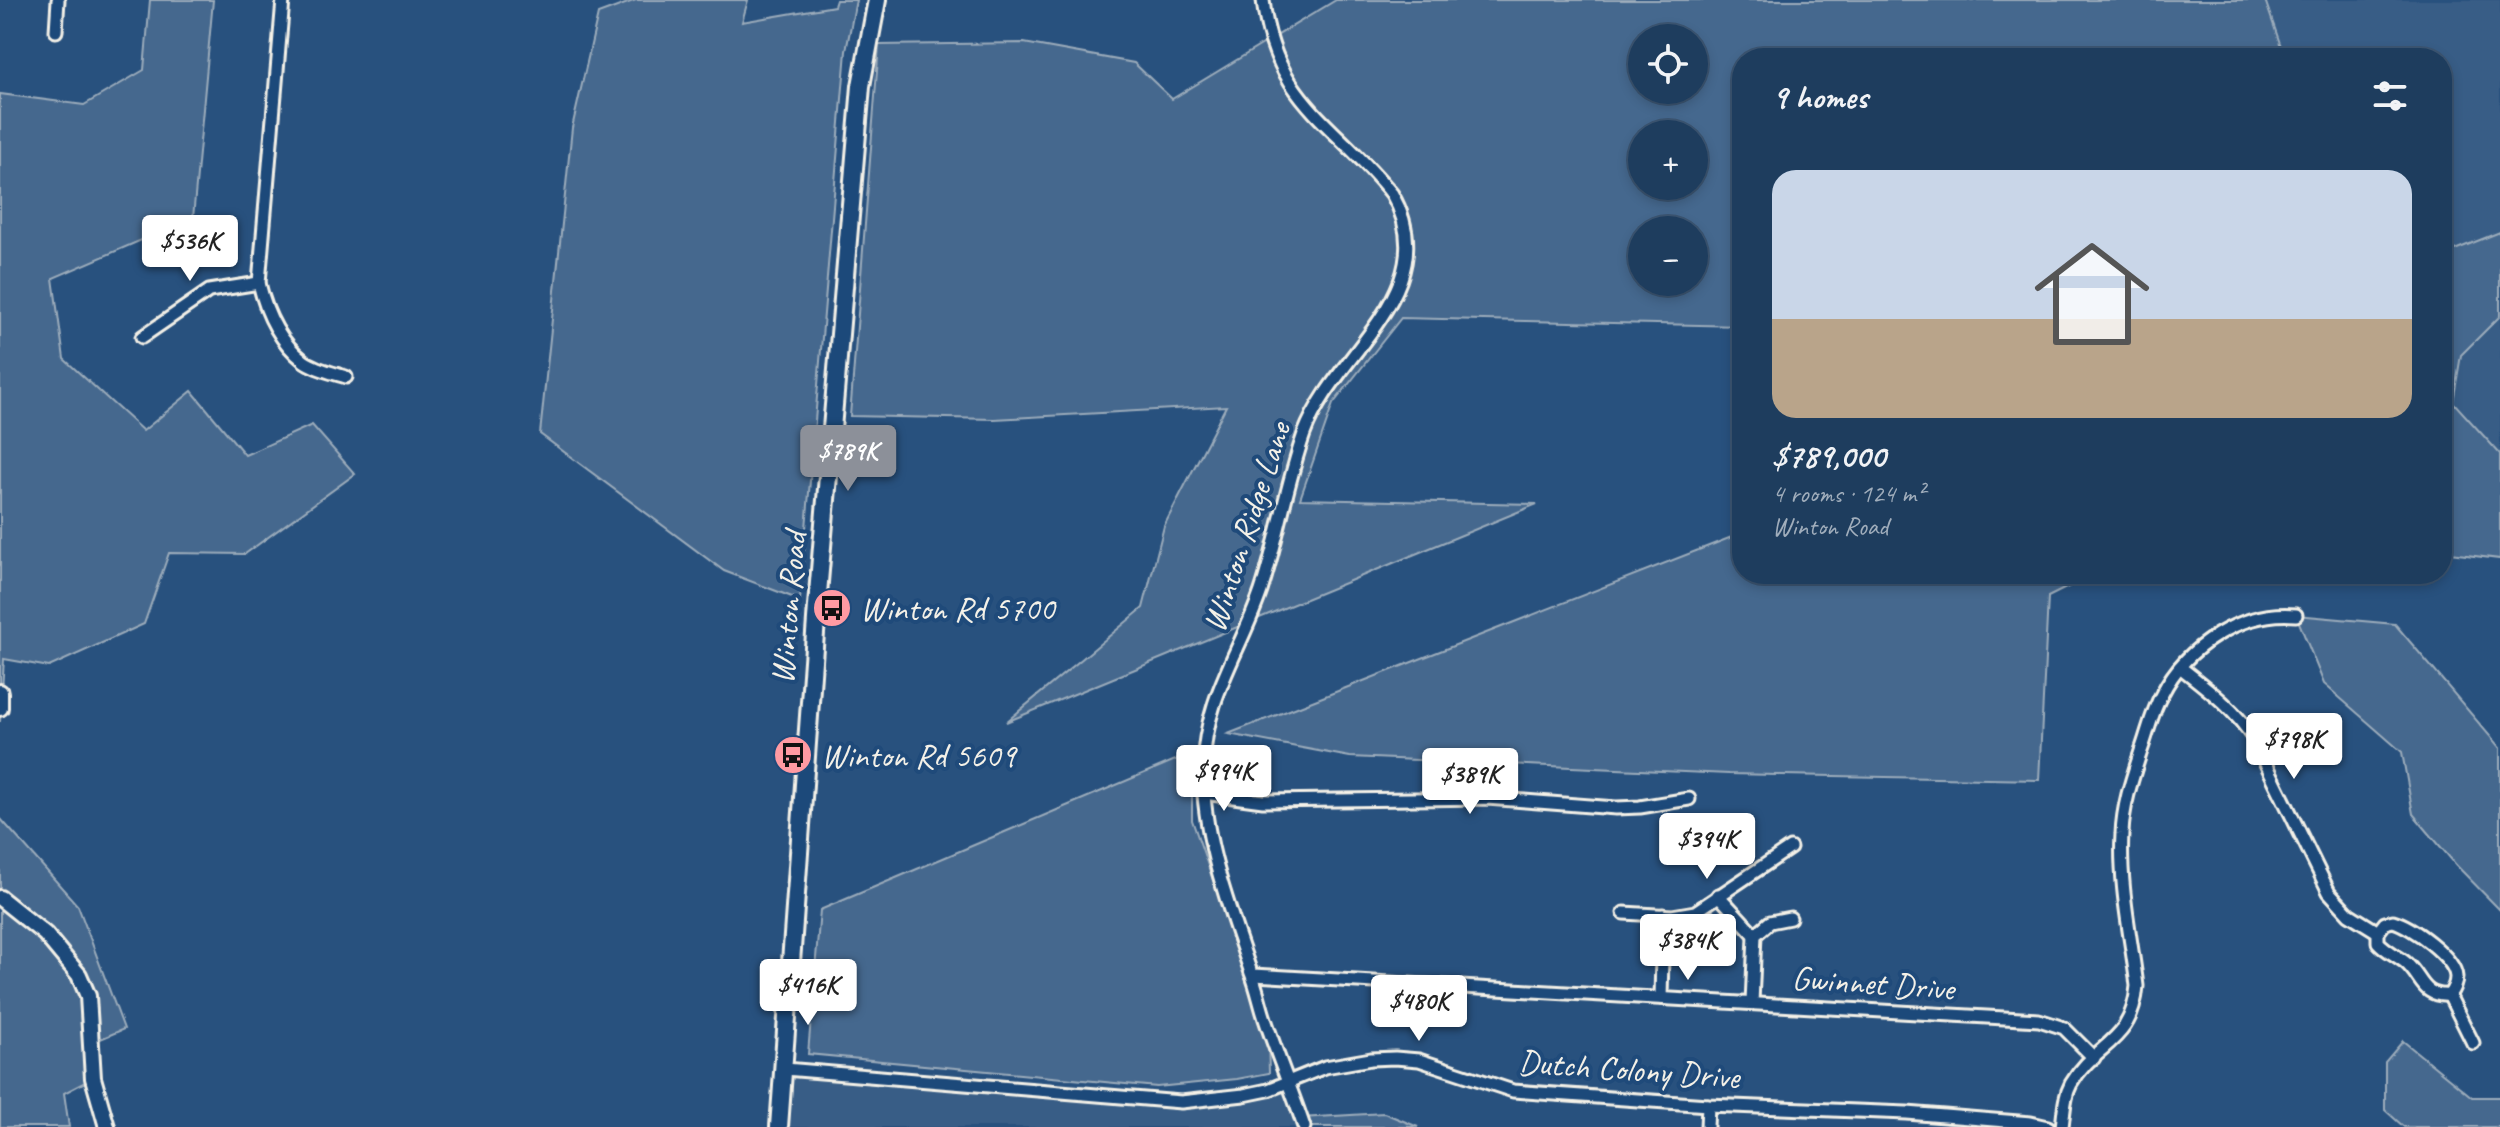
<!DOCTYPE html>
<meta charset="utf-8">
<style>
:root{--surface:#1e3d5e;--page:#264464;--text:#f1f3f6;--muted:#a1aebc;--line:#3c5673;--accent:#8c9099}
body{margin:0;font-family:Caveat,sans-serif;background:var(--page);color:var(--text);height:100vh;display:flex;flex-direction:column;font-size:30px;white-space:nowrap}
*{box-sizing:border-box;margin:0}
p{font-size:26px;color:var(--muted)}
.icon{flex:none;width:44px;height:44px;fill:none;stroke:currentColor;stroke-width:2;stroke-linecap:round;stroke-linejoin:round}
.map{position:relative;flex:1;overflow:hidden}
.details{position:absolute;left:1732px;top:48px;width:720px;height:536px;display:flex;flex-direction:column;background:var(--surface);border-radius:32px;box-shadow:0 4px 12px #0003,0 0 0 2px var(--line)}
.details>*{flex:none}
.tools{position:absolute;left:1628px;top:24px;display:grid;gap:16px}
.tools a{display:grid;place-items:center;width:80px;height:80px;border-radius:50%;background:var(--surface);box-shadow:0 4px 12px #0003,0 0 0 2px var(--line);font-size:40px}
.price{position:absolute;translate:-50% -68px;padding:0 18px;border-radius:8px;background:#fff;color:#222;font-size:26px;line-height:52px;filter:drop-shadow(0 2px 4px #0008)}
.price::after{content:'';position:absolute;left:50%;top:48px;width:24px;height:18px;margin-left:-12px;background:inherit;clip-path:polygon(0 0,100% 0,50% 100%)}
.price.active{background:var(--accent);color:#fff}
ul{padding:0;list-style:none}
li{display:grid;align-content:center;gap:16px;height:424px;padding:0 40px}
li+li{border-top:2px solid var(--line)}
li span{display:grid;place-items:center;height:248px;border-radius:24px;color:#555}
li>.icon{margin-inline-start:auto}
span .icon{width:144px;height:144px;fill:#fffc;stroke-width:1}
li b{font-size:34px}
h2{display:flex;justify-content:space-between;align-items:center;height:96px;padding:0 40px;font-size:34px}
.map>svg:first-child{display:block}
.built{fill:#375d86}
.green{fill:#45688e;stroke:#9cacbb;stroke-width:2;fill-rule:evenodd}
.lines{fill:none;stroke-linecap:round;stroke-linejoin:round}
.minor-casing{stroke:#f4f1e8;stroke-width:17}
.tertiary-casing{stroke:#f4f1e8;stroke-width:20}
.secondary-casing{stroke:#f4f1e8;stroke-width:22}
.minor{stroke:#1f4a7a;stroke-width:11}
.tertiary{stroke:#1f4a7a;stroke-width:14}
.secondary{stroke:#1f4a7a;stroke-width:16}
.labels{text-anchor:middle;dominant-baseline:central;stroke-width:8;stroke-linejoin:round;paint-order:stroke}
.street-label{font-size:34px;fill:#f4f1e8;stroke:#1f4a7a}
.poi-label{font-size:34px;fill:#f4f1e8;stroke:#1f4a7a;text-anchor:start}
</style>
<div class="map">
<svg width="2500" height="1127" viewBox="0 0 2500 1127">
<rect width="100%" height="100%" fill="#28517e"/>
<filter id="ink" filterUnits="userSpaceOnUse"><feTurbulence type="fractalNoise" baseFrequency=".0125" numOctaves="2"/><feDisplacementMap in="SourceGraphic" scale="16" xChannelSelector="R" yChannelSelector="G"/><feConvolveMatrix kernelMatrix="1 2 1 2 8 2 1 2 1" color-interpolation-filters="sRGB"/></filter>
<g filter="url(#ink)">
<g class="built">
<polygon points="2265,0 2500,0 2500,454 2453,402 2473,289 2442,243 2442,58 2285,58"/>
<polygon points="785,1069 1181,1102 1289,1081 1304,1127 779,1127"/>
</g>
<g class="green">
<polygon points="150,0 213,0 193,218 53,278 64,359 143,431 192,391 245,455 312,425 355,474 245,554 169,553 144,624 49,667 4,659 0,722 0,94 84,105 144,70"/>
<polygon points="636,0 748,0 742,22 834,6 836,0 856,0 846,51 800,600 724,571 540,434 572,128 598,14"/>
<path d="M1336,0h929l20,58h-543v268l-341,-8 -68,86 -33,95 237,5 -531,218 137,-114 21,-82 62,-120 -232,13 -144,-3 29,-371 145,-2 110,20 38,36zM1642,38h52v52h-52zM1642,134h52v52h-52zM1642,230h52v52h-52z"/>
<polygon points="2500,232 2500,316 2461,355 2453,402 2500,454 2500,559 2442,552 2442,255"/>
<polygon points="1742,533 1742,574 2094,574 2048,597 2039,780 1729,774 1350,757 1228,734"/>
<polygon points="2296,615 2395,624 2500,748 2500,910 2456,865 2413,814 2402,752 2324,684"/>
<polygon points="1192,753 1192,820 1268,1037 1269,1073 1237,1079 1157,1087 808,1054 820,910"/>
<polygon points="0,818 78,906 124,1029 91,1043 93,1078 64,1093 69,1127 0,1127"/>
<polygon points="2403,1041 2472,1097 2500,1097 2500,1127 2404,1127 2385,1110 2385,1062"/>
<polygon points="1384,1113 1418,1127 1304,1127 1301,1118"/>
</g>
<g class="lines">
<g class="minor-casing">
<g id="minor">
<path d="M283,0l-24,283c7,30 21,59 45,78 11,8 29,12 42,16"/>
<path d="M1263,0c11,102 73,123 129,194 55,96 -58,158 -88,240 -18,51 -26,105 -43,157 -22,64 -56,106 -58,177 -1,70 26,139 48,205 6,15 9,31 14,46 12,36 27,72 39,108"/>
<polyline points="56,31 58,0"/>
<polyline points="142,337 209,291 259,283"/>
<path d="M2180,667c28,22 55,42 74,72l75,153 20,22 29,18"/>
<polyline points="1204,793 1263,801 1487,798 1616,808 1640,807 1689,799"/>
<polyline points="1718,895 1755,935"/>
<polyline points="1624,913 1672,916 1695,912 1790,848"/>
<path d="M2393,921c18,5 62,36 63,56 0,7 -3,13 -7,18 -28,2 -26,-18 -44,-33 -9,-7 -19,-11 -27,-20v-10l7,-9z"/>
<polyline points="1253,975 2039,1020 2064,1028 2094,1058"/>
<polyline points="2449,995 2473,1043"/>
<polyline points="1661,998 1663,915"/>
<polyline points="1752,1003 1755,935 1770,922 1790,918"/>
<polyline points="785,1069 1181,1102 1244,1095 1268,1090 1325,1067 1371,1059 1395,1058 1419,1060 1513,1091 1708,1105 1907,1113 2031,1123 2048,1127"/>
<polyline points="1707,1127 1708,1105"/>
<path d="M2062,1127c2,-15 2,-30 9,-43 24,-42 61,-39 66,-98 -6,-49 -18,-102 -15,-152 1,-29 10,-55 19,-83 7,-19 11,-40 21,-57 24,-48 80,-84 134,-79"/>
</g>
</g>
<g class="tertiary-casing">
<g id="tertiary">
<polyline points="0,692 0,708"/>
<polyline points="0,898 45,934 79,975 88,996 93,1078 107,1127"/>
</g>
</g>
<g class="secondary-casing">
<polyline id="secondary" points="779,1127 817,606 861,86 877,0"/>
</g>
<use href="#minor" class="minor"/>
<use href="#tertiary" class="tertiary"/>
<use href="#secondary" class="secondary"/>
</g>
</g>
<defs>
<g id="bus-disc" transform="scale(2)"><circle r="9.5" fill="#ff9aa2" stroke="#1f4a7a"/><path d="M-5-6H5V4H4V6H2V4H-2V6H-4V4H-5ZM-3.5-4V0h7V-4ZM-3.5 1.2v1.5H-2V1.2ZM2 1.2v1.5H3.5V1.2Z" fill="#111"/></g>
</defs>
<g fill-rule="evenodd">
<use href="#bus-disc" x="832" y="608"/>
<use href="#bus-disc" x="793" y="755"/>
</g>
<g class="labels">
<g class="street-label">
<text transform="translate(1246 527) rotate(-72)">Winton Ridge Lane</text>
<text transform="translate(788 608) rotate(-85)">Winton Road</text>
<text transform="translate(1873 983) rotate(4)">Gwinnet Drive</text>
<text transform="translate(1629 1069) rotate(4)">Dutch Colony Drive</text>
</g>
<g class="poi-label">
<text x="860" y="608">Winton Rd 5700</text>
<text x="821" y="755">Winton Rd 5609</text>
</g>
</g>
</svg>
<div class="tools">
<a><svg class="icon" aria-label="locate" viewBox="0 0 24 24"><circle cx="12" cy="12" r="6"/><path d="M12 2v4M12 18v4M2 12h4M18 12h4"/></svg></a>
<a>+</a>
<a>−</a>
</div>
<b class="price" style="left:190px;top:283px">$536K</b>
<b class="price active" style="left:848px;top:493px">$789K</b>
<b class="price" style="left:2294px;top:781px">$798K</b>
<b class="price" style="left:1224px;top:813px">$994K</b>
<b class="price" style="left:1470px;top:816px">$389K</b>
<b class="price" style="left:1707px;top:881px">$394K</b>
<b class="price" style="left:1688px;top:982px">$384K</b>
<b class="price" style="left:808px;top:1027px">$416K</b>
<b class="price" style="left:1419px;top:1043px">$480K</b>
<section class="details">
<h2>9 homes<svg class="icon" aria-label="filters" viewBox="0 0 24 24"><path d="M4 7h16M4 17h16"/><circle cx="9" cy="7" r="2"/><circle cx="15" cy="17" r="2"/></svg></h2>
<ul>
<li><span style="background:linear-gradient(#c9d6e8 60%,#b9a48a 0)"><svg class="icon" aria-label="home" viewBox="0 0 24 24"><path d="M3 11l9-7 9 7M6 9v11h12V9"/></svg></span><div><b>$789,000</b><p>4 rooms · 124 m²</p><p>Winton Road</p></div></li>
</ul>
</section>
</div>
